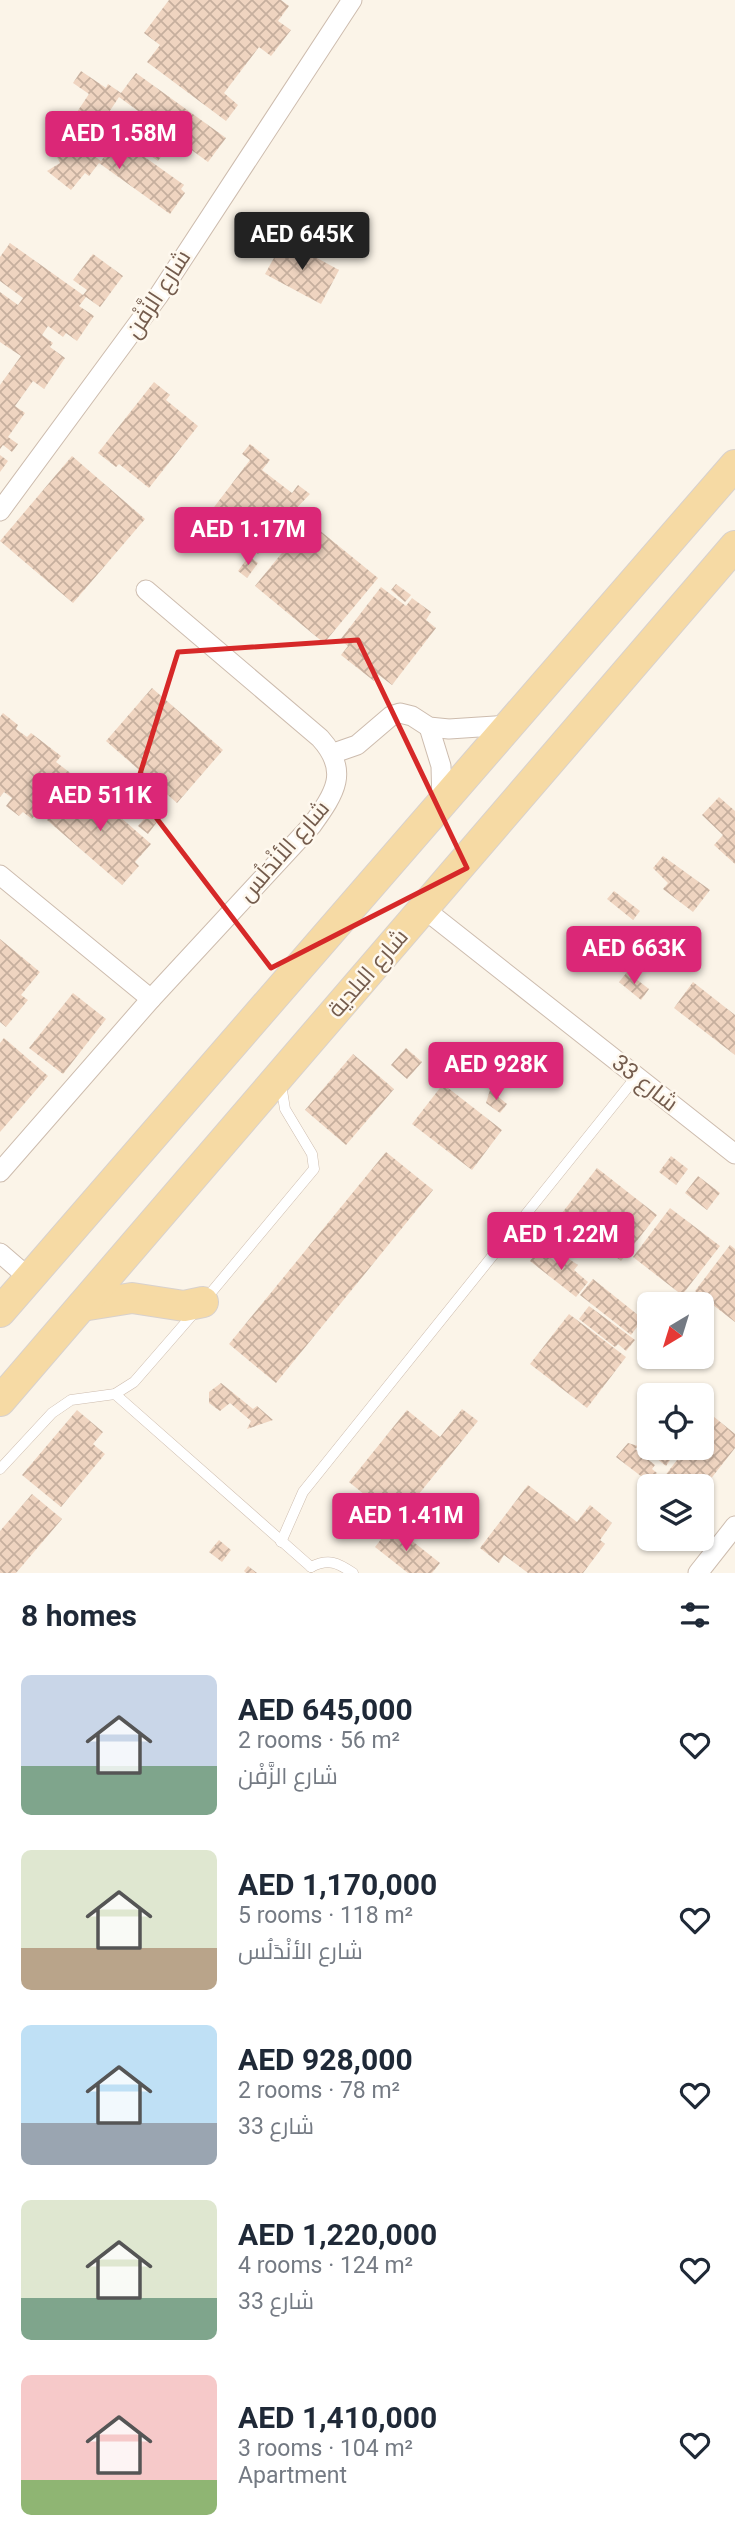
<!DOCTYPE html>
<meta charset="utf-8">
<style>
:root{--surface:#fff;--page:#f2f2f3;--text:#1f2937;--muted:#747a83;--accent:#db2777}
body{margin:0;font-family:Roboto,Cairo,sans-serif;background:var(--page);color:var(--text);height:100vh;display:flex;flex-direction:column;font-size:26px;white-space:nowrap}
*{box-sizing:border-box;margin:0}
p{font-size:23px;color:var(--muted)}
.icon{flex:none;width:38px;height:38px;fill:none;stroke:currentColor;stroke-width:2;stroke-linecap:round;stroke-linejoin:round}
.map{position:relative;height:1573px;overflow:hidden}
.panel{display:flex;flex-direction:column;background:var(--surface);flex:1}
.panel>*{flex:none}
.needle{width:46px;rotate:218deg}
.tools{position:absolute;left:637px;top:1292px;display:grid;gap:14px}
.tools a{display:grid;place-items:center;width:77px;height:77px;border-radius:10px;background:var(--surface);box-shadow:0 2px 5px #0004;font-size:35px}
.price{position:absolute;translate:-50% -60px;padding:0 16px;border-radius:7px;background:var(--accent);color:#fff;font-size:23px;line-height:46px;filter:drop-shadow(0 2px 4px #0008)}
.price::after{content:'';position:absolute;left:50%;top:42px;width:21px;height:16px;margin-left:-10px;background:inherit;clip-path:polygon(0 0,100% 0,50% 100%)}
.price.current{background:#222;color:#fff}
ul{padding:0;list-style:none}
li{display:flex;align-items:center;gap:21px;height:175px;padding:0 21px}
li span{display:grid;place-items:center;flex:none;width:196px;height:140px;border-radius:10px;color:#555}
li>.icon{margin-inline-start:auto}
span .icon{width:84px;height:84px;fill:#fffc;stroke-width:1}
li b{font-size:30px}
h2{display:flex;justify-content:space-between;align-items:center;height:84px;padding:0 21px;font-size:30px}
.map>svg:first-child{display:block}
.building{fill:url(#building-cross-hatch)}
.lines{fill:none;stroke-linecap:round;stroke-linejoin:round}
.service-casing{stroke:#cdbcae;stroke-width:11}
.minor-casing{stroke:#cdbcae;stroke-width:21}
.primary-casing{stroke:#d8d1cd;stroke-width:32}
.service{stroke:#fff;stroke-width:10}
.minor{stroke:#fff;stroke-width:19}
.primary{stroke:#f6daa4;stroke-width:30}
.marked{fill:none;stroke:#d62828;stroke-width:5;stroke-linejoin:round}
.labels{text-anchor:middle;dominant-baseline:central;stroke-width:5;stroke-linejoin:round;paint-order:stroke}
.street-label{font-size:23px;fill:#745c4d;stroke:#fef8ee}
</style>
<div class="map">
<svg width="735" height="1573" viewBox="0 0 735 1573">
<defs>
<pattern id="building-cross-hatch" width="8" height="8" patternUnits="userSpaceOnUse" patternTransform="scale(1.75)"><rect width="8" height="8" fill="#efd4c0"/><path d="M0 0l8 8M0 8l8-8" fill="none" stroke="#c6af9e"/></pattern>
</defs>
<rect width="100%" height="100%" fill="#fbf4e8"/>
<g class="building">
<polygon points="169,0 281,0 289,6 278,21 291,30 271,56 259,47 224,93 238,105 226,121 147,62 160,45 144,33"/>
<polygon points="81,71 106,88 108,84 121,93 136,73 226,138 208,162 119,97 86,147 68,134 82,115 77,112 89,94 73,83"/>
<polygon points="144,123 171,143 158,161 131,142"/>
<polygon points="68,136 101,161 118,138 184,185 181,189 185,193 170,214 99,163 89,176 85,173 71,190 47,171 60,163 55,153"/>
<polygon points="284,240 339,270 321,304 265,274"/>
<polygon points="10,243 83,295 87,290 73,280 93,254 123,276 100,307 86,297 79,306 94,316 77,341 66,333 63,337 48,326 42,335 53,343 50,347 65,358 44,389 33,381 15,406 25,413 8,437 18,444 12,452 3,445 0,449 0,385 21,356 0,342 0,292 18,305 23,298 0,281 0,257"/>
<polygon points="154,382 170,395 166,400 198,426 149,488 119,464 116,467 98,453"/>
<polygon points="250,444 270,460 262,470 292,493 298,485 310,494 288,517 293,521 282,536 276,531 258,554 210,516 196,533 188,526 201,509 208,515 250,460 242,454"/>
<polygon points="0,455 8,461 0,472"/>
<polygon points="72,456 145,519 73,603 0,541"/>
<polygon points="308,521 378,578 324,643 255,586"/>
<polygon points="249,556 258,563 247,578 238,571"/>
<polygon points="396,584 411,595 405,602 391,590"/>
<polygon points="381,587 406,606 412,598 431,612 426,620 436,628 392,685 379,675 374,681 341,655 348,646 340,640"/>
<polygon points="152,688 223,750 177,803 106,741"/>
<polygon points="3,713 18,725 16,729 27,737 31,733 61,756 56,762 73,775 42,815 38,812 32,819 23,812 19,816 6,806 12,798 4,792 0,797 0,717"/>
<polygon points="80,782 151,844 135,862 139,866 122,885 47,820"/>
<polygon points="719,797 735,811 735,864 714,845 723,835 702,815"/>
<polygon points="148,814 157,822 148,834 138,826"/>
<polygon points="663,856 710,890 693,912 663,889 668,883 653,868"/>
<polygon points="614,891 640,911 633,920 607,899"/>
<polygon points="0,939 40,972 21,995 28,1000 6,1027 0,1022"/>
<polygon points="627,972 649,989 641,1000 619,982"/>
<polygon points="693,982 735,1015 735,1055 674,1008"/>
<polygon points="73,993 106,1019 63,1074 29,1048"/>
<polygon points="4,1038 48,1076 0,1132 0,1043"/>
<polygon points="406,1048 422,1062 407,1079 391,1065"/>
<polygon points="353,1054 394,1089 346,1145 305,1110"/>
<polygon points="443,1084 502,1130 472,1170 412,1124"/>
<polygon points="490,1090 507,1104 500,1113 486,1103"/>
<polygon points="386,1152 433,1190 276,1383 229,1344"/>
<polygon points="671,1156 688,1169 676,1185 659,1172"/>
<polygon points="597,1168 657,1215 621,1261 562,1213"/>
<polygon points="698,1176 720,1193 707,1210 685,1193"/>
<polygon points="670,1208 720,1246 682,1295 633,1257"/>
<polygon points="730,1245 735,1249 735,1322 695,1291"/>
<polygon points="539,1249 560,1265 566,1257 578,1265 574,1270 588,1282 576,1297 530,1261"/>
<polygon points="593,1279 643,1319 631,1335 580,1295"/>
<polygon points="589,1306 635,1340 626,1351 618,1344 615,1347 579,1319"/>
<polygon points="569,1314 626,1357 587,1408 530,1364"/>
<polygon points="221,1383 253,1409 257,1406 273,1420 247,1429 251,1421 230,1403 220,1411 209,1403 209,1392"/>
<polygon points="702,1407 735,1434 735,1448 702,1490 702,1486 657,1486 687,1447 702,1447"/>
<polygon points="462,1409 478,1421 397,1521 349,1482 407,1410 440,1437"/>
<polygon points="77,1410 103,1432 93,1444 105,1454 61,1507 22,1475"/>
<polygon points="649,1438 649,1447 679,1447 666,1466 642,1447"/>
<polygon points="628,1443 638,1446 635,1449 655,1465 652,1469 657,1473 650,1483 616,1457"/>
<polygon points="528,1485 577,1522 590,1505 612,1523 600,1540 605,1544 583,1573 528,1573 504,1555 499,1563 480,1548"/>
<polygon points="32,1494 62,1519 16,1573 0,1573 0,1531"/>
<polygon points="392,1525 440,1563 432,1573 408,1573 375,1547"/>
<polygon points="219,1540 231,1550 222,1562 209,1552"/>
<polygon points="248,1566 257,1573 246,1573 244,1571"/>
</g>
<g class="lines">
<g class="service-casing">
<g id="service">
<polyline points="204,1301 314,1169 312,1154 285,1109 281,1084"/>
<polyline points="115,1394 311,1567"/>
<polyline points="0,1469 52,1413 71,1400 115,1394 134,1382 194,1313"/>
<polyline points="281,1542 303,1492 636,1077"/>
<path d="M311,1567c18,-9 27,-4 42,6"/>
</g>
</g>
<g class="minor-casing">
<g id="minor">
<polyline points="0,511 159,295 352,0"/>
<polyline points="429,727 441,766 442,804"/>
<polyline points="334,753 357,745 391,716 400,713 412,716 429,727 449,729 510,725"/>
<polyline points="0,875 151,999"/>
<polyline points="423,908 735,1154"/>
<path d="M0,1172l151,-173 161,-174c23,-32 38,-54 8,-87l-174,-148"/>
<polyline points="0,1253 29,1278"/>
<polyline points="698,1573 735,1526"/>
</g>
</g>
<g class="primary-casing">
<g id="primary">
<polyline points="82,1306 132,1298 184,1306 203,1302"/>
<polyline points="0,1312 735,465"/>
<polyline points="0,1401 735,546"/>
</g>
</g>
<use href="#service" class="service"/>
<use href="#minor" class="minor"/>
<use href="#primary" class="primary"/>
</g>
<path class="marked" d="M358,640l109,228 -196,100 -136,-178 43,-138z"/>
<g class="labels">
<g class="street-label">
<text transform="translate(158 294) rotate(-57)">شارع الزَّفْن</text>
<text transform="translate(284 851) rotate(-49)">شارع الأنْدَلُس</text>
<text transform="translate(368 973) rotate(-49)">شارع البلدية</text>
<text transform="translate(645 1083) rotate(38)">شارع 33</text>
</g>
</g>
</svg>
<div class="tools">
<a><svg class="needle" viewBox="-14 -14 28 28"><path d="M0-13l5 13h-10z" fill="#e53935"/><path d="M0 13l5-13h-10z" fill="#747a83"/></svg></a>
<a><svg class="icon" aria-label="locate" viewBox="0 0 24 24"><circle cx="12" cy="12" r="6"/><path d="M12 2v4M12 18v4M2 12h4M18 12h4"/></svg></a>
<a><svg class="icon" aria-label="layers" viewBox="0 0 24 24"><path d="M12 4l9 5-9 5-9-5zM3 14l9 5 9-5"/></svg></a>
</div>
<b class="price" style="left:119px;top:171px">AED 1.58M</b>
<b class="price current" style="left:302px;top:272px">AED 645K</b>
<b class="price" style="left:248px;top:567px">AED 1.17M</b>
<b class="price" style="left:100px;top:833px">AED 511K</b>
<b class="price" style="left:634px;top:986px">AED 663K</b>
<b class="price" style="left:496px;top:1102px">AED 928K</b>
<b class="price" style="left:561px;top:1272px">AED 1.22M</b>
<b class="price" style="left:406px;top:1553px">AED 1.41M</b>
</div>
<section class="panel">
<h2>8 homes<svg class="icon" aria-label="filters" viewBox="0 0 24 24"><path d="M4 7h16M4 17h16"/><circle cx="9" cy="7" r="2"/><circle cx="15" cy="17" r="2"/></svg></h2>
<ul>
<li><span style="background:linear-gradient(#c9d6e8 65%,#7fa58c 0)"><svg class="icon" aria-label="home" viewBox="0 0 24 24"><path d="M3 11l9-7 9 7M6 9v11h12V9"/></svg></span><div><b>AED 645,000</b><p>2 rooms · 56 m²</p><p>شارع الزَّفْن</p></div><svg class="icon" aria-label="heart" viewBox="0 0 24 24"><path d="M12 20l-8-8c-3-5 5-10 8-4 3-6 11-1 8 4z"/></svg></li>
<li><span style="background:linear-gradient(#dfe7d0 70%,#b9a48a 0)"><svg class="icon" aria-label="home" viewBox="0 0 24 24"><path d="M3 11l9-7 9 7M6 9v11h12V9"/></svg></span><div><b>AED 1,170,000</b><p>5 rooms · 118 m²</p><p>شارع الأنْدَلُس</p></div><svg class="icon" aria-label="heart" viewBox="0 0 24 24"><path d="M12 20l-8-8c-3-5 5-10 8-4 3-6 11-1 8 4z"/></svg></li>
<li><span style="background:linear-gradient(#bfe0f5 70%,#9aa5b1 0)"><svg class="icon" aria-label="home" viewBox="0 0 24 24"><path d="M3 11l9-7 9 7M6 9v11h12V9"/></svg></span><div><b>AED 928,000</b><p>2 rooms · 78 m²</p><p>شارع 33</p></div><svg class="icon" aria-label="heart" viewBox="0 0 24 24"><path d="M12 20l-8-8c-3-5 5-10 8-4 3-6 11-1 8 4z"/></svg></li>
<li><span style="background:linear-gradient(#dfe7d0 70%,#7fa58c 0)"><svg class="icon" aria-label="home" viewBox="0 0 24 24"><path d="M3 11l9-7 9 7M6 9v11h12V9"/></svg></span><div><b>AED 1,220,000</b><p>4 rooms · 124 m²</p><p>شارع 33</p></div><svg class="icon" aria-label="heart" viewBox="0 0 24 24"><path d="M12 20l-8-8c-3-5 5-10 8-4 3-6 11-1 8 4z"/></svg></li>
<li><span style="background:linear-gradient(#f6c9c9 75%,#8fb573 0)"><svg class="icon" aria-label="home" viewBox="0 0 24 24"><path d="M3 11l9-7 9 7M6 9v11h12V9"/></svg></span><div><b>AED 1,410,000</b><p>3 rooms · 104 m²</p><p>Apartment</p></div><svg class="icon" aria-label="heart" viewBox="0 0 24 24"><path d="M12 20l-8-8c-3-5 5-10 8-4 3-6 11-1 8 4z"/></svg></li>
</ul>
</section>
